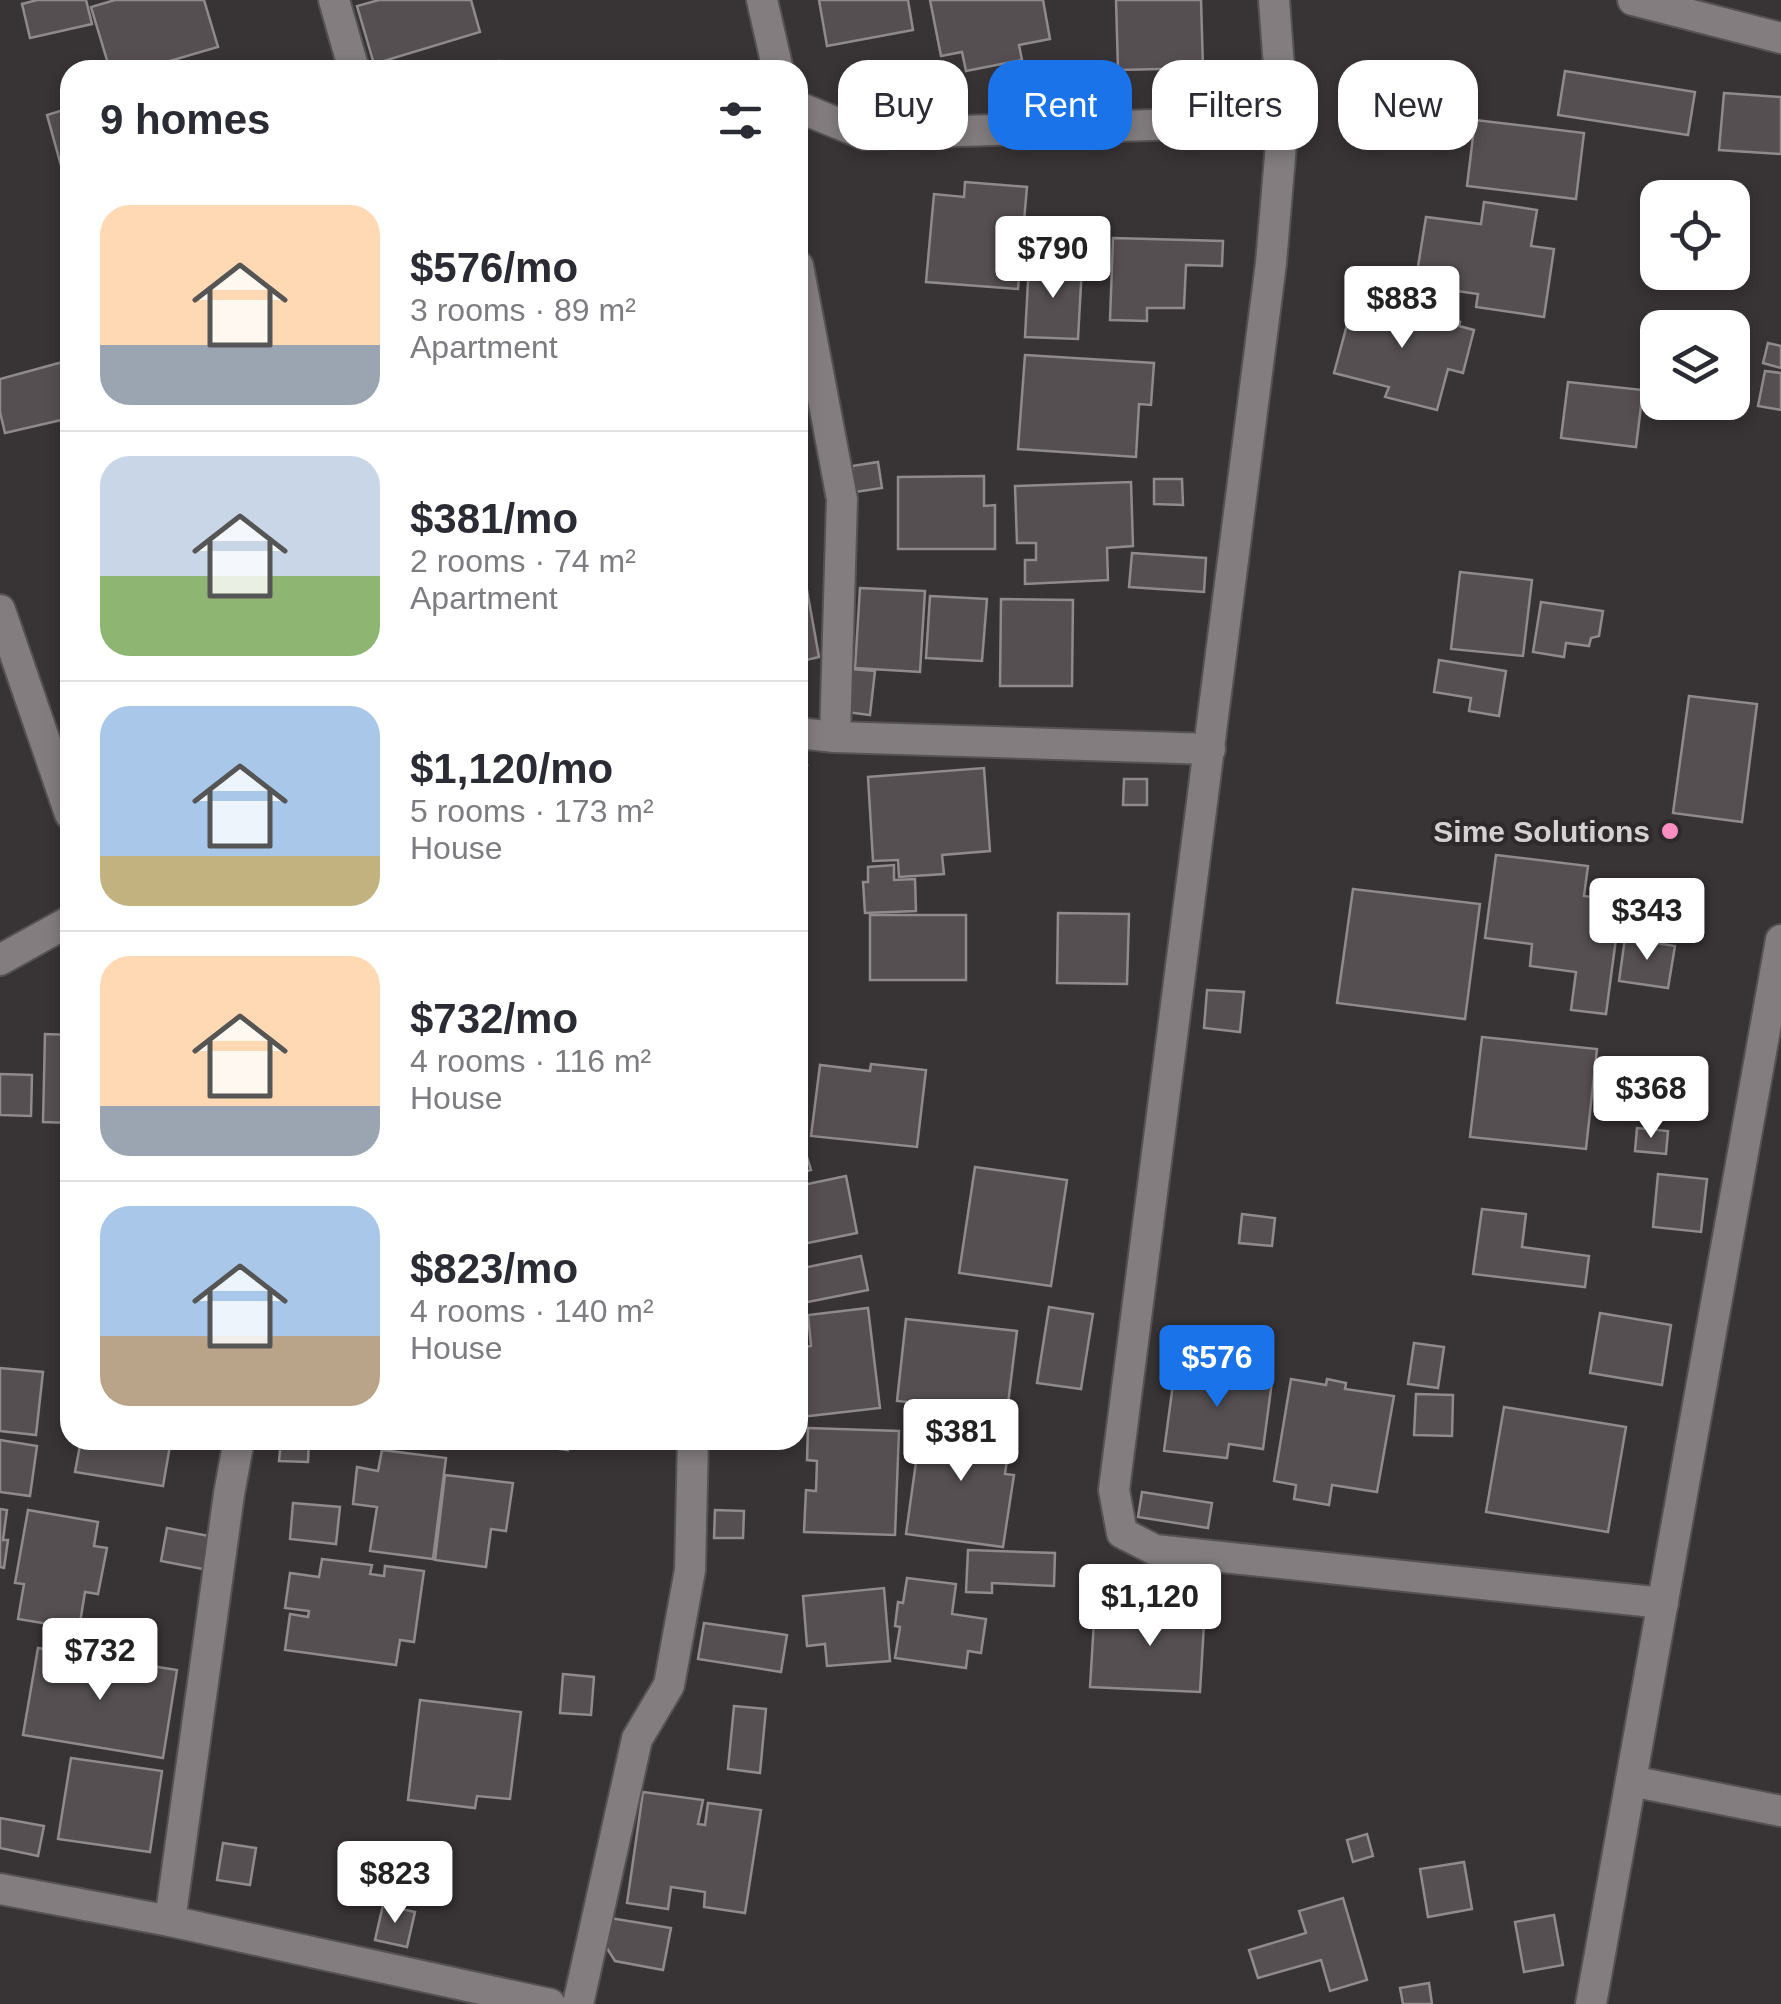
<!DOCTYPE html>
<meta charset="utf-8">
<style>
:root{--surface:#fff;--page:#f2f2f3;--text:#2b2b33;--muted:#7c7c81;--line:#e1e1e2;--accent:#1a73e8}
body{margin:0;font-family:Helvetica,sans-serif;background:var(--page);color:var(--text);height:100vh;display:flex;flex-direction:column;font-size:38px;white-space:nowrap}
*{box-sizing:border-box;margin:0}
p{font-size:32px;color:var(--muted)}
.icon{flex:none;width:55px;height:55px;fill:none;stroke:currentColor;stroke-width:2;stroke-linecap:round;stroke-linejoin:round}
.map{position:relative;flex:1;overflow:hidden}
.panel{position:absolute;left:60px;top:60px;width:748px;height:1390px;display:flex;flex-direction:column;background:var(--surface);border-radius:30px;box-shadow:0 5px 15px #0003}
.panel>*{flex:none}
.banner{position:absolute;left:838px;top:60px;width:792px;height:90px;display:flex;gap:20px}
.fabs{position:absolute;left:1640px;top:180px;display:grid;gap:20px}
.fabs a{display:grid;place-items:center;width:110px;height:110px;border-radius:20px;background:var(--surface);box-shadow:0 5px 15px #0003;font-size:50px}
.price{position:absolute;translate:-50% -85px;padding:0 22px;border-radius:10px;background:#fff;color:#222;font-size:32px;line-height:65px;filter:drop-shadow(0 2px 5px #0008)}
.price::after{content:'';position:absolute;left:50%;top:60px;width:30px;height:22px;margin-left:-15px;background:inherit;clip-path:polygon(0 0,100% 0,50% 100%)}
.price.active{background:var(--accent);color:#fff}
ul{padding:0;list-style:none}
li{display:flex;align-items:center;gap:30px;height:250px;padding:0 40px}
li+li{border-top:2px solid var(--line)}
li span{display:grid;place-items:center;flex:none;width:280px;height:200px;border-radius:30px;color:#555}
li>.icon{margin-inline-start:auto}
span .icon{width:120px;height:120px;fill:#fffc;stroke-width:1}
li b{font-size:42px}
h2{display:flex;justify-content:space-between;align-items:center;height:120px;padding:0 40px;font-size:42px}
.pill{padding:0 35px;border-radius:30px;background:var(--surface);box-shadow:0 5px 15px #0003;font-size:35px;line-height:90px}
.pill.active{background:var(--accent);color:#fff}
.map>svg:first-child{display:block}
.building{fill:#554f51;stroke:#908a8c;stroke-width:2.5}
.lines{fill:none;stroke-linecap:round;stroke-linejoin:round}
.minor-casing{stroke:#565153;stroke-width:34}
.minor{stroke:#837d7f;stroke-width:30}
.poi-dot{fill:#fc8fc1;stroke:#2e292b;stroke-width:4}
.labels{text-anchor:middle;dominant-baseline:central;stroke-width:8;stroke-linejoin:round;paint-order:stroke}
.poi-label{font-size:30px;font-weight:bold;fill:#d5d1d3;stroke:#2e292b;text-anchor:end}
</style>
<div class="map">
<svg width="1781" height="2004" viewBox="0 0 1781 2004">
<rect width="100%" height="100%" fill="#383335"/>
<g class="building">
<polygon points="37,0 86,0 92,24 30,38 22,4"/>
<polygon points="115,0 204,0 218,47 139,70 110,70 91,7"/>
<polygon points="379,0 471,0 480,32 374,64 357,6"/>
<polygon points="819,0 908,0 913,30 827,46"/>
<polygon points="930,0 1043,0 1050,39 1019,45 1022,60 966,71 962,52 941,56"/>
<polygon points="1116,0 1201,0 1203,68 1118,70"/>
<polygon points="499,61 502,70 472,70"/>
<polygon points="1565,71 1695,92 1688,135 1558,115"/>
<polygon points="1724,93 1781,97 1781,154 1719,150"/>
<polygon points="70,108 70,167 62,169 47,115"/>
<polygon points="1475,120 1584,133 1576,199 1467,186"/>
<polygon points="965,182 1027,187 1018,289 926,282 934,194 964,197"/>
<polygon points="1484,202 1537,210 1531,246 1554,249 1544,317 1476,307 1478,294 1415,285 1426,217 1481,224"/>
<polygon points="1113,238 1223,241 1222,266 1186,265 1184,308 1147,308 1147,321 1110,320"/>
<polygon points="1029,263 1082,266 1078,339 1025,337"/>
<polygon points="1355,295 1460,322 1459,326 1474,330 1463,373 1448,369 1437,410 1385,397 1389,387 1334,373"/>
<polygon points="1768,343 1781,346 1781,368 1763,363"/>
<polygon points="1025,355 1154,363 1151,405 1139,404 1136,457 1018,449"/>
<polygon points="70,360 70,418 5,433 0,412 0,379"/>
<polygon points="1765,371 1781,373 1781,410 1758,406"/>
<polygon points="1568,382 1643,390 1636,447 1561,438"/>
<polygon points="878,462 882,488 855,492 852,466"/>
<polygon points="984,476 984,506 995,505 995,549 898,549 898,477"/>
<polygon points="1154,479 1182,479 1183,505 1154,504"/>
<polygon points="1131,482 1133,546 1107,548 1108,580 1025,584 1025,560 1036,560 1036,543 1017,543 1015,486"/>
<polygon points="1132,553 1206,558 1204,592 1129,587"/>
<polygon points="1460,572 1532,580 1523,656 1451,649"/>
<polygon points="860,588 925,591 920,672 855,668"/>
<polygon points="807,590 819,657 798,662 798,592"/>
<polygon points="930,596 987,599 982,661 926,658"/>
<polygon points="1001,599 1073,600 1072,686 1000,686"/>
<polygon points="1541,602 1603,611 1599,636 1591,638 1589,646 1566,643 1564,657 1533,652"/>
<polygon points="1439,660 1506,671 1499,716 1469,711 1471,698 1434,692"/>
<polygon points="851,669 875,671 870,715 846,712"/>
<polygon points="1689,696 1757,704 1742,822 1673,813"/>
<polygon points="798,764 807,765 798,825"/>
<polygon points="984,768 990,851 942,855 944,874 899,877 898,860 873,861 868,777"/>
<polygon points="1124,779 1147,779 1147,805 1123,805"/>
<polygon points="1496,855 1588,866 1584,896 1621,901 1606,1014 1571,1010 1576,972 1530,966 1532,944 1485,938"/>
<polygon points="894,865 894,880 915,879 916,911 865,913 863,882 868,882 868,867"/>
<polygon points="1353,889 1480,904 1465,1019 1337,1003"/>
<polygon points="1058,913 1129,914 1127,984 1057,983"/>
<rect x="870" y="915" width="96" height="65"/>
<polygon points="1625,938 1675,946 1668,988 1619,981"/>
<polygon points="1207,990 1244,992 1240,1032 1204,1028"/>
<polygon points="45,1034 70,1035 70,1123 43,1122"/>
<polygon points="1482,1037 1597,1049 1586,1149 1470,1137"/>
<polygon points="871,1064 926,1070 917,1147 811,1136 820,1065 870,1071"/>
<polygon points="0,1074 32,1075 31,1116 0,1115"/>
<polygon points="798,1128 811,1170 798,1174"/>
<polygon points="1637,1128 1668,1131 1666,1154 1635,1151"/>
<polygon points="975,1167 1067,1180 1051,1286 959,1273"/>
<polygon points="1658,1174 1707,1179 1701,1232 1653,1227"/>
<polygon points="846,1176 857,1233 798,1245 798,1186"/>
<polygon points="1482,1209 1526,1214 1522,1247 1589,1256 1585,1287 1473,1274"/>
<polygon points="1242,1214 1275,1218 1272,1246 1239,1243"/>
<polygon points="861,1256 868,1290 798,1304 798,1269"/>
<polygon points="1049,1307 1093,1314 1081,1389 1037,1383"/>
<polygon points="868,1308 880,1408 800,1417 798,1348 811,1346 808,1315"/>
<polygon points="1600,1313 1671,1325 1662,1385 1590,1373"/>
<polygon points="906,1319 1017,1331 1007,1412 897,1401"/>
<polygon points="1414,1343 1444,1347 1438,1388 1408,1384"/>
<polygon points="1176,1362 1273,1374 1263,1449 1229,1444 1227,1458 1164,1451"/>
<polygon points="0,1368 43,1372 36,1435 0,1431"/>
<polygon points="1291,1379 1326,1385 1327,1379 1346,1383 1345,1389 1394,1396 1377,1492 1332,1485 1329,1505 1294,1499 1296,1485 1274,1481"/>
<polygon points="1416,1394 1453,1395 1452,1436 1414,1435"/>
<polygon points="1504,1407 1626,1427 1608,1532 1486,1512"/>
<polygon points="922,1419 1011,1431 1005,1474 1014,1475 1003,1547 906,1534"/>
<polygon points="808,1428 899,1431 895,1535 804,1532 806,1490 816,1491 817,1461 807,1460"/>
<polygon points="0,1440 37,1446 30,1496 0,1492"/>
<polygon points="81,1440 171,1440 163,1486 75,1472"/>
<polygon points="281,1440 309,1440 308,1462 279,1461"/>
<polygon points="490,1440 570,1440 568,1450"/>
<polygon points="382,1450 446,1458 433,1559 370,1551 377,1507 353,1504 357,1467 378,1471"/>
<polygon points="445,1475 513,1483 506,1531 491,1529 486,1567 435,1560"/>
<polygon points="1142,1492 1212,1503 1208,1528 1138,1517"/>
<polygon points="293,1503 340,1507 336,1544 290,1539"/>
<polygon points="0,1509 7,1510 3,1540 8,1540 4,1568 0,1567"/>
<polygon points="28,1510 98,1522 94,1546 107,1548 98,1594 85,1592 79,1629 18,1619 24,1584 15,1583"/>
<polygon points="715,1510 744,1511 743,1538 714,1538"/>
<polygon points="167,1528 209,1536 203,1569 161,1561"/>
<polygon points="968,1550 1055,1553 1054,1586 992,1583 992,1593 966,1592"/>
<polygon points="322,1559 372,1565 370,1574 384,1576 385,1566 424,1571 414,1642 400,1640 396,1665 285,1650 290,1614 308,1617 309,1611 285,1608 290,1573 319,1577"/>
<polygon points="907,1578 956,1584 952,1614 986,1619 981,1653 968,1651 966,1668 895,1658 900,1627 895,1626 898,1602 903,1603"/>
<polygon points="884,1588 890,1661 827,1666 825,1644 807,1646 803,1596"/>
<polygon points="1119,1603 1205,1607 1200,1692 1090,1687 1094,1621 1118,1623"/>
<polygon points="704,1623 787,1635 781,1672 698,1659"/>
<polygon points="38,1648 177,1670 163,1758 23,1735"/>
<polygon points="563,1674 594,1677 591,1715 560,1713"/>
<polygon points="420,1700 521,1712 510,1799 477,1796 475,1808 408,1800"/>
<polygon points="734,1706 766,1709 760,1773 728,1769"/>
<polygon points="71,1758 162,1771 150,1852 58,1839"/>
<polygon points="643,1792 703,1800 698,1824 705,1825 708,1803 761,1810 745,1913 704,1907 705,1892 671,1887 668,1909 627,1903"/>
<polygon points="0,1818 44,1826 38,1856 0,1848"/>
<polygon points="1367,1834 1373,1856 1353,1862 1347,1840"/>
<polygon points="223,1843 256,1848 250,1885 217,1880"/>
<polygon points="1464,1862 1472,1909 1428,1917 1420,1869"/>
<polygon points="1343,1898 1367,1980 1330,1991 1321,1960 1258,1978 1249,1950 1306,1933 1299,1911"/>
<polygon points="383,1905 415,1912 407,1947 375,1940"/>
<polygon points="1554,1915 1563,1965 1524,1972 1515,1922"/>
<polygon points="610,1918 671,1928 663,1970 615,1961 605,1945"/>
<polygon points="1429,1983 1432,2004 1403,2004 1400,1988"/>
</g>
<g class="lines">
<g class="minor-casing">
<g id="minor">
<polyline points="334,0 354,70"/>
<polyline points="762,0 778,70"/>
<polyline points="1633,0 1781,38"/>
<polyline points="798,107 864,134 1283,121 1274,0"/>
<polyline points="1283,121 1271,263 1114,1490 1122,1533 1155,1550 1663,1603"/>
<polyline points="798,266 842,499 835,737"/>
<polyline points="0,610 70,814"/>
<polyline points="798,733 835,737 1210,749"/>
<polyline points="0,960 70,921"/>
<polyline points="1631,1781 1781,1811"/>
<polyline points="0,1889 170,1921 550,2004"/>
<polyline points="170,1921 229,1494 239,1440"/>
<polyline points="578,2004 637,1739 669,1685 690,1570 693,1440"/>
<polyline points="1591,2004 1781,940"/>
</g>
</g>
<use href="#minor" class="minor"/>
</g>
<circle class="poi-dot" cx="1670" cy="831" r="10"/>
<g class="labels">
<g class="poi-label">
<text x="1650" y="831">Sime Solutions</text>
</g>
</g>
</svg>
<div class="fabs">
<a><svg class="icon" aria-label="locate" viewBox="0 0 24 24"><circle cx="12" cy="12" r="6"/><path d="M12 2v4M12 18v4M2 12h4M18 12h4"/></svg></a>
<a><svg class="icon" aria-label="layers" viewBox="0 0 24 24"><path d="M12 4l9 5-9 5-9-5zM3 14l9 5 9-5"/></svg></a>
</div>
<b class="price" style="left:1053px;top:301px">$790</b>
<b class="price" style="left:1402px;top:351px">$883</b>
<b class="price" style="left:1647px;top:963px">$343</b>
<b class="price" style="left:1651px;top:1141px">$368</b>
<b class="price active" style="left:1217px;top:1410px">$576</b>
<b class="price" style="left:961px;top:1484px">$381</b>
<b class="price" style="left:1150px;top:1649px">$1,120</b>
<b class="price" style="left:100px;top:1703px">$732</b>
<b class="price" style="left:395px;top:1926px">$823</b>
<div class="banner">
<a class="pill">Buy</a>
<a class="pill active">Rent</a>
<a class="pill">Filters</a>
<a class="pill">New</a>
</div>
<section class="panel">
<h2>9 homes<svg class="icon" aria-label="filters" viewBox="0 0 24 24"><path d="M4 7h16M4 17h16"/><circle cx="9" cy="7" r="2"/><circle cx="15" cy="17" r="2"/></svg></h2>
<ul>
<li><span style="background:linear-gradient(#ffd9b3 70%,#9aa5b1 0)"><svg class="icon" aria-label="home" viewBox="0 0 24 24"><path d="M3 11l9-7 9 7M6 9v11h12V9"/></svg></span><div><b>$576/mo</b><p>3 rooms · 89 m²</p><p>Apartment</p></div></li>
<li><span style="background:linear-gradient(#c9d6e8 60%,#8fb573 0)"><svg class="icon" aria-label="home" viewBox="0 0 24 24"><path d="M3 11l9-7 9 7M6 9v11h12V9"/></svg></span><div><b>$381/mo</b><p>2 rooms · 74 m²</p><p>Apartment</p></div></li>
<li><span style="background:linear-gradient(#a9c7e8 75%,#c2b280 0)"><svg class="icon" aria-label="home" viewBox="0 0 24 24"><path d="M3 11l9-7 9 7M6 9v11h12V9"/></svg></span><div><b>$1,120/mo</b><p>5 rooms · 173 m²</p><p>House</p></div></li>
<li><span style="background:linear-gradient(#ffd9b3 75%,#9aa5b1 0)"><svg class="icon" aria-label="home" viewBox="0 0 24 24"><path d="M3 11l9-7 9 7M6 9v11h12V9"/></svg></span><div><b>$732/mo</b><p>4 rooms · 116 m²</p><p>House</p></div></li>
<li><span style="background:linear-gradient(#a9c7e8 65%,#b9a48a 0)"><svg class="icon" aria-label="home" viewBox="0 0 24 24"><path d="M3 11l9-7 9 7M6 9v11h12V9"/></svg></span><div><b>$823/mo</b><p>4 rooms · 140 m²</p><p>House</p></div></li>
</ul>
</section>
</div>
